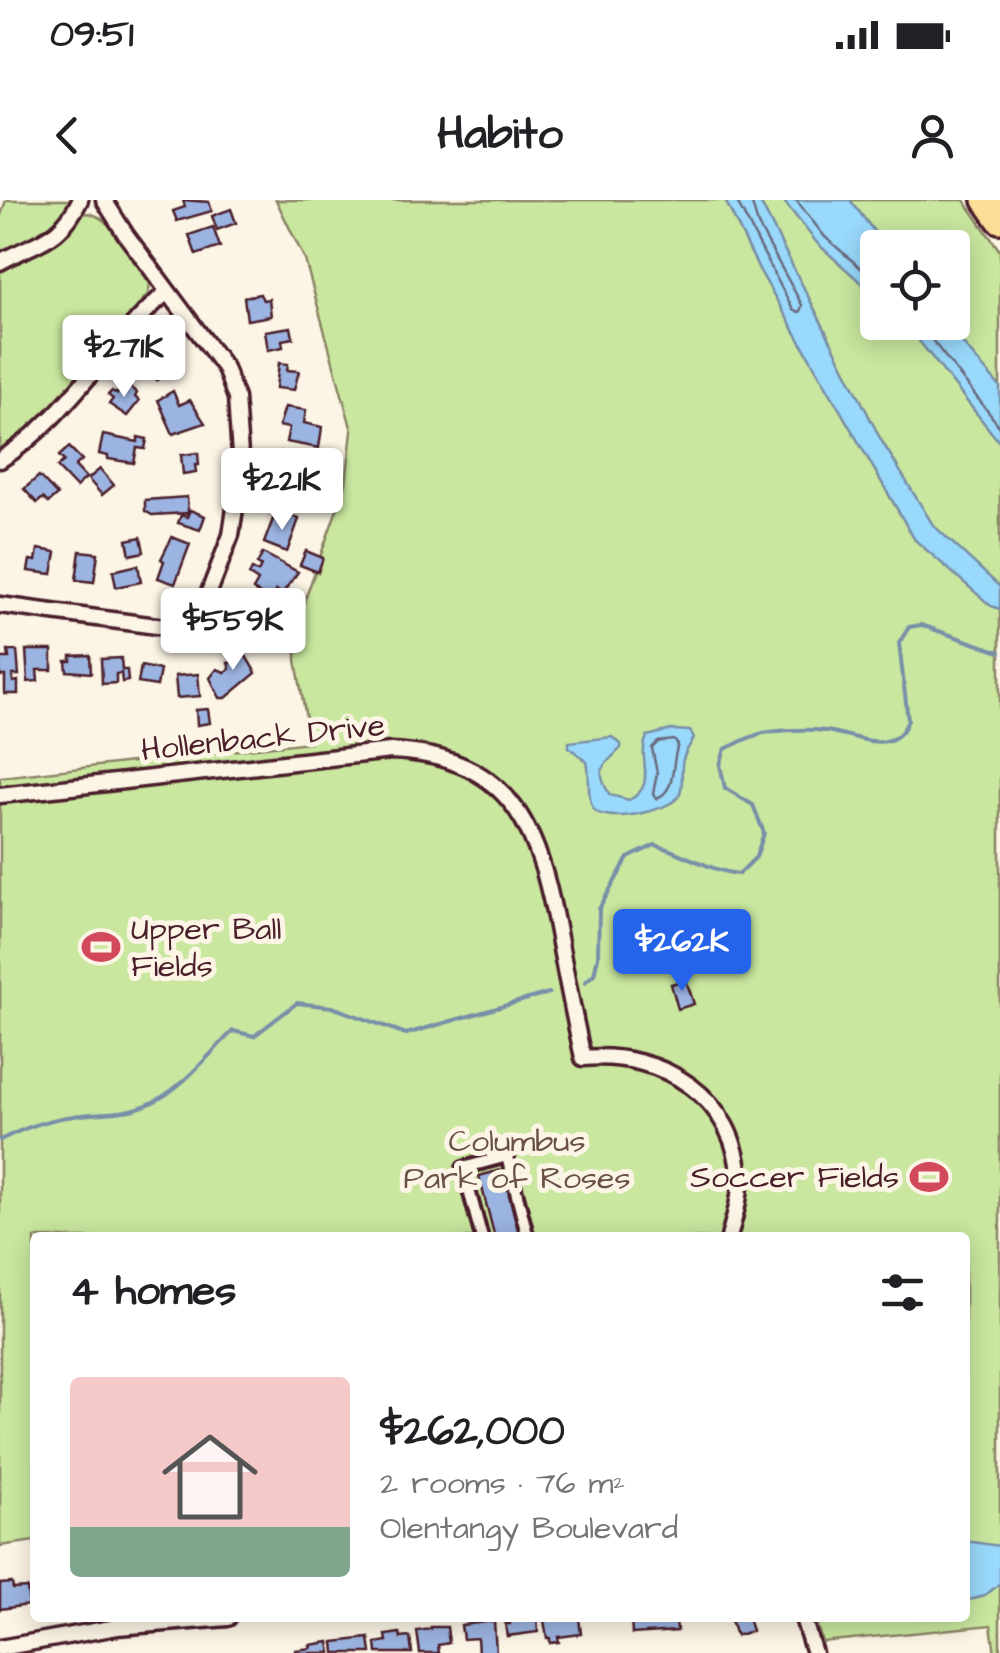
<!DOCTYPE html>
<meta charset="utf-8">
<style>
:root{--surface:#fff;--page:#f2f2f2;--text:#202124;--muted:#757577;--line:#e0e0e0;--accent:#2563eb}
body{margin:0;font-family:"Architects Daughter",sans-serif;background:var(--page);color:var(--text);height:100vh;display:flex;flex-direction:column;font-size:38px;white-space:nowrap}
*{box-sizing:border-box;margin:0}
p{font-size:32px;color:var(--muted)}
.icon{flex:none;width:55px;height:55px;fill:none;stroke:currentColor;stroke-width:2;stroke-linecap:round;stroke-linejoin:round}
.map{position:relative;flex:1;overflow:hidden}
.details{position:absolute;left:30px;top:1032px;width:940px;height:390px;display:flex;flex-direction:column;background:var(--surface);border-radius:10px;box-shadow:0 5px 25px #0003}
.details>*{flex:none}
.fabs{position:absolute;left:860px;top:30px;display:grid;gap:20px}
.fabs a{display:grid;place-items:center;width:110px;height:110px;border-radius:10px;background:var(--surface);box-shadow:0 5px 25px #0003;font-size:50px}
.price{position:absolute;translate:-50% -85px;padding:0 22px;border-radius:10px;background:#fff;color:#222;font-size:32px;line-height:65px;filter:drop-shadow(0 2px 5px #0008)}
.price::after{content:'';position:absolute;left:50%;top:60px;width:30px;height:22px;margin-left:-15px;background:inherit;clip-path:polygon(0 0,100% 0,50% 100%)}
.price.selected{background:var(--accent);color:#fff}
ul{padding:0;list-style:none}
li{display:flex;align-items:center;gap:30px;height:250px;padding:0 40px}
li+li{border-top:2px solid var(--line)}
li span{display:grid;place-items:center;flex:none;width:280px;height:200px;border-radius:10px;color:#555}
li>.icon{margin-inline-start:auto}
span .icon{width:120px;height:120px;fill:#fffc;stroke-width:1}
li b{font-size:42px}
h2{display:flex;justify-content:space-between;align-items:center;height:120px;padding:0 40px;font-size:42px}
.status{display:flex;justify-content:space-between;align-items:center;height:70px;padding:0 50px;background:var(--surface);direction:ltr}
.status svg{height:28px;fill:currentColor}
header{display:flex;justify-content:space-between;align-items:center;height:130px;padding:0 40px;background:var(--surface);font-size:45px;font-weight:800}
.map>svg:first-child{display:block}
.green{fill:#c9e79f;stroke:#8a8365;stroke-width:2.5}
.water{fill:#99d9fb;stroke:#798fa8;stroke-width:2.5}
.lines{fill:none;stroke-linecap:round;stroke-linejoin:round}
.shore{stroke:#6a697e;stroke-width:2.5}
.stream{stroke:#798fa8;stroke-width:4}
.building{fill:#9cb4e1;stroke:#4a1f2b;stroke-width:2.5}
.pedestrian-casing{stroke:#4a1f2b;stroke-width:18}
.minor-casing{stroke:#4a1f2b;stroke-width:21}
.motorway-casing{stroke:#4a1f2b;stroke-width:32}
.pedestrian{stroke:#fcf5e5;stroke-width:10}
.minor{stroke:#fcf5e5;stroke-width:14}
.motorway{stroke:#fcde96;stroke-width:25}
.labels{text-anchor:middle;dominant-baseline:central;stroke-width:10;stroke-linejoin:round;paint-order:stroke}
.street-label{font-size:32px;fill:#4a1f2b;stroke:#fcf5e5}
.poi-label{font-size:32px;fill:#4a1f2b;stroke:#fcf5e5;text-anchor:start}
.park-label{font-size:32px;fill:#6a5148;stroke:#fcf5e5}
</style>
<div class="status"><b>09:51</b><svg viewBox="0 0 49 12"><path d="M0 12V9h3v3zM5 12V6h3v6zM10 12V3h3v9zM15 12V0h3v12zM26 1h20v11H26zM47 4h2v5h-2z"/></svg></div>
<header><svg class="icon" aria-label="back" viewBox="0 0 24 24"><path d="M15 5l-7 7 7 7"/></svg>Habito<svg class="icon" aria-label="person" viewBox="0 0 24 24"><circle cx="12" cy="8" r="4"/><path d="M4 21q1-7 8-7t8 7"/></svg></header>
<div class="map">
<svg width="1000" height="1453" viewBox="0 0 1000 1453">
<rect width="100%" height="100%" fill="#fcf5e5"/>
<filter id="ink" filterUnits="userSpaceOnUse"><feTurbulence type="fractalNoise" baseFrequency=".01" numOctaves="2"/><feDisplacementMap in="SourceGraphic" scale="20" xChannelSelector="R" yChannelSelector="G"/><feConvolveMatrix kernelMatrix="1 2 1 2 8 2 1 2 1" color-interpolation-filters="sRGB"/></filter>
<g filter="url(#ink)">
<g class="green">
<polygon points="6,0 72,0 52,31 0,57 0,18"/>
<polygon points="276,0 725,0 760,71 915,340 991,405 1000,409 1000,1453 995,1453 991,1425 822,1442 815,1418 965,1418 965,1038 35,1038 35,1341 0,1346 0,577 310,542 296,460 297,422 346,284 352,231 305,60"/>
<polygon points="759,0 783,0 818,44 877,97 878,122 905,123 1000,243 1000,387 933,326 881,240"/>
<polygon points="850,0 964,0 1000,51 1000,187 945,123 952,122 952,48 886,47"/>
<path d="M89,13c27,7 46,48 61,71l-2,10c-43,48 -94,127 -148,160v-186l54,-24 24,-29z"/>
</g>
<g class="water">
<polygon points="725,0 759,0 881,240 933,325 1000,387 1000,409 991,406 915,340 760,71"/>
<polygon points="783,0 850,0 886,47 878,48 877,97 818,44"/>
<polygon points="905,123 945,123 1000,187 1000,243"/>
<path d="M671,530l19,1 4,7c-5,9 -12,18 -12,28 -1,10 2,22 -4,31 -11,15 -76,28 -85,11 -7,-13 -2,-31 -6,-46l-18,-15v-5l43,-5 9,7v4c-18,19 -27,21 -11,47l19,5c30,-15 7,-40 18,-64z"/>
<path d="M965,1341l35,5v37c-10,10 -21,17 -35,17z"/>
</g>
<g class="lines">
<g class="shore">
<polyline points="736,0 793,110 800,112 802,105 758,25 751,0"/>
<polyline points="796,0 825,37 878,83"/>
<polyline points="918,122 1000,227"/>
<path d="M674,540l4,5c-8,20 0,44 -22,54l-3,-5 4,-21 -5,-25 6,-6z"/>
</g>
<g class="stream">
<path d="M585,782l9,-8 4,-17 1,-48 29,-51 27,-13c29,8 55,26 84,29l17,-17 8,-24 -11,-28 -28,-17 -5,-23 5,-16c14,-6 30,-16 44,-17 18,-2 39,-3 56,-1 30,3 69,28 83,-11l-9,-77 10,-16 12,-2 79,27"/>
<path d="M0,940c24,-12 47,-21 74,-24 25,-4 53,-1 77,-13 31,-14 57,-48 82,-72l21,5 43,-33 35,4 74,27 143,-41"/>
</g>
</g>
<g class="building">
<polygon points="183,0 209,2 212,11 177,21 173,11 185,7"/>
<polygon points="231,9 236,23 217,30 212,16"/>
<polygon points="213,27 220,47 196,55 189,35"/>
<polygon points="260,94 263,100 269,99 271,116 247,120 244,97"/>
<polygon points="291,127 293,138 282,140 283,147 268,150 265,131"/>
<polygon points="158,147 170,158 168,160 173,168 157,180 138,160"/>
<polygon points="279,163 288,164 287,170 299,171 294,190 276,188"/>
<polygon points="125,183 137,193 135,197 139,201 127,216 109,204 113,199 108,195 112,191 117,194"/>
<polygon points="173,191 179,205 190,200 205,223 173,234 158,200"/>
<polygon points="285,207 306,210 304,223 322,227 319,248 286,242 289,228 279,226"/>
<polygon points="103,235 138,242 138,237 147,239 145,249 137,248 134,263 108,259 108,256 99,254"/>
<polygon points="69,247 82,260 75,266 86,278 76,287 57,267 64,261 59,256"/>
<polygon points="282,252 315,258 314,272 307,272 307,300 283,298 293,266 281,265"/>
<polygon points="198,253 199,265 195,265 196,272 183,274 181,255"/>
<polygon points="100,269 114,285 102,295 88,279"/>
<polygon points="39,276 57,295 48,303 43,298 37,303 24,289"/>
<polygon points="187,297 188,313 152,315 145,311 145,300"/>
<polygon points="190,310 205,316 200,330 178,323 181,315 187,317"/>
<polygon points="287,314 299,319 287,352 264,343 273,319 283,323"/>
<polygon points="141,337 144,352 130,355 127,340"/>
<polygon points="172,337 190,344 175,384 158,378 164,361 161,359"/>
<polygon points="38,349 56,352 52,374 28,371 30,360 36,361"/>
<polygon points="80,351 98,353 94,382 76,380"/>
<polygon points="306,351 323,358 318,372 300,365"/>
<polygon points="263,353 298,372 282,394 276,390 271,400 253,390 258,381 249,375 252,369 258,372 261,366 257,364"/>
<polygon points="138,365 141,382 116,387 113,371"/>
<polygon points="248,403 262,415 259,421 264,423 255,439 246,434 250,427 238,420"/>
<polygon points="285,426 298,438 289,447 277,436"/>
<polygon points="237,441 256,473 226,498 220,498 210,478 217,469 225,472 230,469 228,463 233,462 225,450"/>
<polygon points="26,450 52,450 52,470 37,470 38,481 28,482"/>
<polygon points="8,451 17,451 19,475 13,475 13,482 18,481 18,494 5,494 5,476 0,476 0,458 9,458"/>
<polygon points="90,455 91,473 67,471 66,461 71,461 71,456"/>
<polygon points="121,458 122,470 127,470 128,481 122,482 121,473 116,474 116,483 102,484 101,459"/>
<polygon points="141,466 160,470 157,486 138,483"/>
<polygon points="198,474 200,496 177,498 175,476"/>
<polygon points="208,509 210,523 197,525 196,510"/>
<polygon points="686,780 694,804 678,809 671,784"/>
<polygon points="505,969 523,1038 495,1038 479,976"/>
<polygon points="12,1383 13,1389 27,1388 29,1405 0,1409 0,1384"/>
<polygon points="509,1418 537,1418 538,1432 507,1436 505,1424 510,1424"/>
<polygon points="579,1418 581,1434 558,1437 559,1442 550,1443 550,1438 547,1438 544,1420"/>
<polygon points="652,1418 676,1418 677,1431 632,1434 631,1420 645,1419 645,1425 652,1424"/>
<polygon points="730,1418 748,1418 752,1431 736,1436"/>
<polygon points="494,1421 496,1452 478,1453 477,1438 463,1439 461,1425"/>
<polygon points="431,1427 447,1427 449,1443 438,1445 439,1453 420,1453 417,1431 431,1429"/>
<polygon points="400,1433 401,1438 410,1437 412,1453 377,1453 376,1443 387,1441 386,1435"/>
<polygon points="369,1438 371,1453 335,1453 334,1442"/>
<polygon points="329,1442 331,1453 295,1453 295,1450 311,1448 310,1445"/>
</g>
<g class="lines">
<g class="pedestrian-casing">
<polyline id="pedestrian" points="482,1038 463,968 507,956 528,1038"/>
</g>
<g class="minor-casing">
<g id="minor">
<path d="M0,62c37,-21 60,-20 80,-62"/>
<path d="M0,260c69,-43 106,-116 167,-168"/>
<polyline points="0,405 164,427 182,425 197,416 206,400 231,335 241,269 236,198 225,168 126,35 104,0"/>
<path d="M0,595l391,-44c127,6 149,84 169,192 7,39 15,77 23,115 79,-7 155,39 157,126 0,18 -7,36 -11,54"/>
<polyline points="803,1418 814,1453"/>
<polyline points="0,1448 117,1427 228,1418"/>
</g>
</g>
<g class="motorway-casing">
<polyline id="motorway" points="986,0 1000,20"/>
</g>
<use href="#pedestrian" class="pedestrian"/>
<use href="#minor" class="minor"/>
<use href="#motorway" class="motorway"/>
</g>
</g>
<defs>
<g id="stadium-bare" transform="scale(3)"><path d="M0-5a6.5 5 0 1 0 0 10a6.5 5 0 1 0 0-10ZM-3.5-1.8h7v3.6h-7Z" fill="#d1495b" stroke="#fcf5e5" stroke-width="2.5" paint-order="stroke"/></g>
</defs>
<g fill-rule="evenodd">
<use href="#stadium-bare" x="101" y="747"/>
<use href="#stadium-bare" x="929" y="977"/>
</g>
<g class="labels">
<g class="street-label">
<text transform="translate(263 538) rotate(-6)">Hollenback Drive</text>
</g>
<g class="poi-label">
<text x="131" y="729">Upper Ball<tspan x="131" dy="37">Fields</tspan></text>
<text x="899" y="977" text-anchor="end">Soccer Fields</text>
</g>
<g class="park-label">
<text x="517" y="941">Columbus<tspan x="517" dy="37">Park of Roses</tspan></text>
</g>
</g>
</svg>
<div class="fabs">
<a><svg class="icon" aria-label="locate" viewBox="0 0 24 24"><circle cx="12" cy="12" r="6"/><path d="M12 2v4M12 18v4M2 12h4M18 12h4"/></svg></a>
</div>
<b class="price" style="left:124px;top:200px">$271K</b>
<b class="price" style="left:282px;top:333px">$221K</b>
<b class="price" style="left:233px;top:473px">$559K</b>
<b class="price selected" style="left:682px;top:794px">$262K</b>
<section class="details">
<h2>4 homes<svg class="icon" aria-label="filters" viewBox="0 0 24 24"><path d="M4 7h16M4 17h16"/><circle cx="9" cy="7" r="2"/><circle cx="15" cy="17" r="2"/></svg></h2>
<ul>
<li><span style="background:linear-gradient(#f6c9c9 75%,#7fa58c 0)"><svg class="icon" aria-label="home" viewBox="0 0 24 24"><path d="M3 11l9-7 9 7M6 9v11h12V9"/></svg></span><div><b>$262,000</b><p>2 rooms · 76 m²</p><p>Olentangy Boulevard</p></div></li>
</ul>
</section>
</div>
